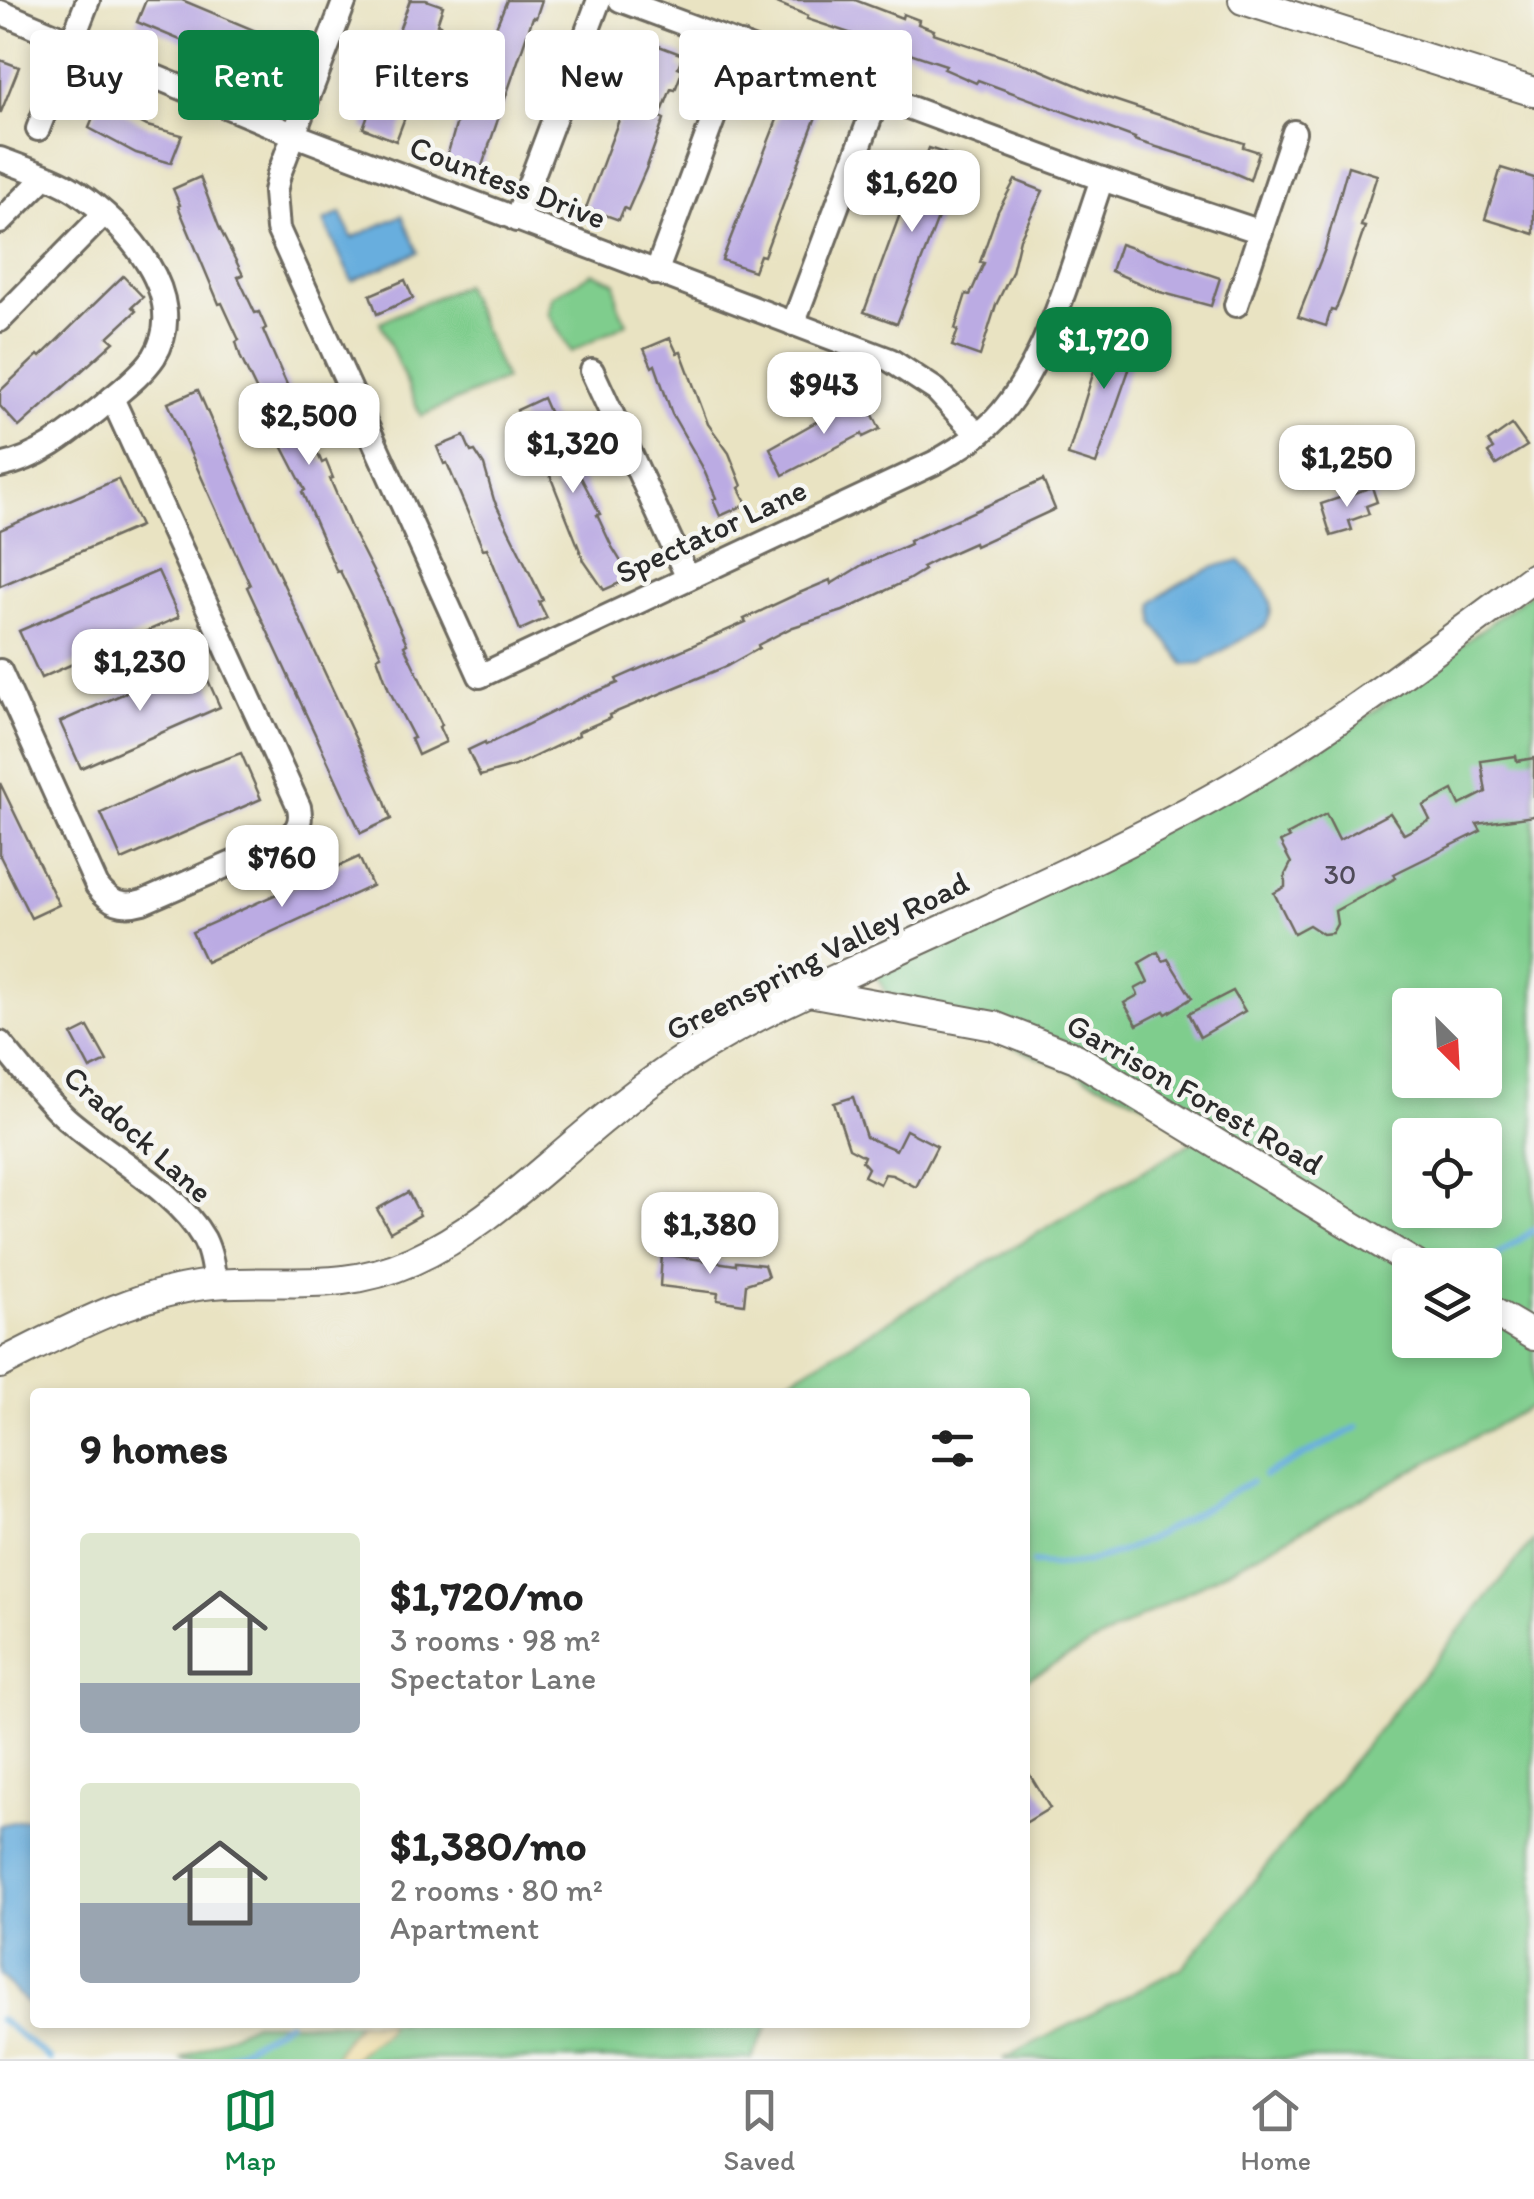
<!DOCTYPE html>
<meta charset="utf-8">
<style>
:root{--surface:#fff;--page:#f2f2f2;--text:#222;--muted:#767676;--line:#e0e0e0;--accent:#0b8043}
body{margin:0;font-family:Itim,sans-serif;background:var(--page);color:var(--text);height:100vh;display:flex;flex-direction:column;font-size:38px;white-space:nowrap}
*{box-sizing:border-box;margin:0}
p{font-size:32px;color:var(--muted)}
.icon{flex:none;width:55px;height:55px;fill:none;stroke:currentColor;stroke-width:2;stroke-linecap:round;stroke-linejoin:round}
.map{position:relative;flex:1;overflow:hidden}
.panel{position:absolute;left:30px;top:1388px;width:1000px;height:640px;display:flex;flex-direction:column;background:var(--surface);border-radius:10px;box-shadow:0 5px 15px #0003}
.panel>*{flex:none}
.banner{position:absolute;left:30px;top:30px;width:1000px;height:90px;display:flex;gap:20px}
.needle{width:65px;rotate:156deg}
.controls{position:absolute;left:1392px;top:988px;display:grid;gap:20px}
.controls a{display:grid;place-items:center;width:110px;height:110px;border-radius:10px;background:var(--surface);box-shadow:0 5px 15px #0003;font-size:50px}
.price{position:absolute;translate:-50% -85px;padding:0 22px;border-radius:20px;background:#fff;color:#222;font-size:32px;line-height:65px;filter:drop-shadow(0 2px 5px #0008)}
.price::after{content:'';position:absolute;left:50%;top:60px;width:30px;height:22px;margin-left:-15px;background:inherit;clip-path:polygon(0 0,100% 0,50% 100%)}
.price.active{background:var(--accent);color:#fff}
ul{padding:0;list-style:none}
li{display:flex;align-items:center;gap:30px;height:250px;padding:0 50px}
li span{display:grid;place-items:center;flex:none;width:280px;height:200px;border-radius:10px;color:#555}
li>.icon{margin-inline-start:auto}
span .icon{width:120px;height:120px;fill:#fffc;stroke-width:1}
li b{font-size:42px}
h2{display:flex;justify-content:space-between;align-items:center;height:120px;padding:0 50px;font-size:42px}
.pill{padding:0 35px;border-radius:10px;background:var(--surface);box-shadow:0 5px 15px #0003;font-size:35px;line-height:90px}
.pill.active{background:var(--accent);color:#fff}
.tab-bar{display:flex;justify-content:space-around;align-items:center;height:140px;border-top:2px solid var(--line);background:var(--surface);font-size:28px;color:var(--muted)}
.tab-bar a{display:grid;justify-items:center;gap:5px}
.tab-bar .active{color:var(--accent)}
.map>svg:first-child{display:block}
.green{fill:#7fcd8d;stroke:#557c5c;stroke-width:2.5;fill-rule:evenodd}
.sand{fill:#eeda9e;stroke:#8c8264;stroke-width:2.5}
.water{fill:#68aede;stroke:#4a6c84;stroke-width:2.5}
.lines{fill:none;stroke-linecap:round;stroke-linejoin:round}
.stream{stroke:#68aede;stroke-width:6}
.building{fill:#bbabe3}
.minor-casing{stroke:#6e6b60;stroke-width:28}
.major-casing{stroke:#6e6b60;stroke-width:32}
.minor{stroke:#fff;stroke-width:22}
.major{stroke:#fff;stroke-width:28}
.labels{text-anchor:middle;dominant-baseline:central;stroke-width:9;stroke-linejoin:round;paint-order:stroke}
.number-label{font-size:28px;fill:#4f4b59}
.street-label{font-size:32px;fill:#2b2b2b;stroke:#f6f6f2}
</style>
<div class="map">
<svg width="1534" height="2059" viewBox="0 0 1534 2059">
<rect width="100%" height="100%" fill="#f6f6f2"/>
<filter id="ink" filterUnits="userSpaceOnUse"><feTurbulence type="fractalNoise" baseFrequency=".01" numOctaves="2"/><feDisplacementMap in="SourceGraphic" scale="20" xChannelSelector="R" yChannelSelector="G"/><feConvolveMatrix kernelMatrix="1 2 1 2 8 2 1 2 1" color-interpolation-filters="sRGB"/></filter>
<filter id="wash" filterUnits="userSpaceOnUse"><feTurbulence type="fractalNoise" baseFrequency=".0048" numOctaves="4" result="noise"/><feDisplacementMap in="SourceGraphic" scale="40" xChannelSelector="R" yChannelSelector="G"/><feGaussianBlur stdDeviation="2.25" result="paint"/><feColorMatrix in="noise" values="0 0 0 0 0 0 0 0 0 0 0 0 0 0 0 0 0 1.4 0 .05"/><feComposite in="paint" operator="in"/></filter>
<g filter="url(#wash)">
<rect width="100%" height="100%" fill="#e9e3c2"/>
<g class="green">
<polygon points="593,273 615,282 618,305 627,323 571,352 548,313 552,296"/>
<polygon points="464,285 505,379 421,416 380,322"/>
<path d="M1534,590v815l-509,275v-288h-257l443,-261 -325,-138 -11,-20 431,-217 59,-38zM1410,1005h75v75h-75zM1410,1135h75v75h-75zM1410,1265h75v75h-75z"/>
<polygon points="1534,1540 1534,2059 1003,2059 1183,1967"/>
<polygon points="254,2023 769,2023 752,2059 181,2059"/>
</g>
<path class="sand" d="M358,2023h28l2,4c-7,14 -22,14 -34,32h-20l4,-10z"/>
<g class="water">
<polygon points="341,213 352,238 402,215 418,252 352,281 324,221"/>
<path d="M1240,561c17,19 42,38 25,65l-64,37 -16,2 -30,-40 -2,-21c15,-18 63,-41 87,-43z"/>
<polygon points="35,1817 35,2012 0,1975 0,1825"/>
</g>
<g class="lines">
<g class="stream">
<polyline points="1485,1272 1499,1254 1534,1230"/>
<polyline points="1264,1476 1358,1427"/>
<path d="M1033,1563c78,14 152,-48 218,-81"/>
<polyline points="0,2019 50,2059"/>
<polyline points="224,2059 288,2022"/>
</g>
</g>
<g id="blocks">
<g class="building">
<polygon points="146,0 182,0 282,42 269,73 253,67 252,70 137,22"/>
<polygon points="410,0 426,0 443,6 437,24 440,25 396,141 363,128"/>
<polygon points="507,0 542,0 536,18 533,17 480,172 446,160 456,125"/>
<polygon points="770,0 855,0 902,18 903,14 919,20 918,24 934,30 933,33 1039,69 1105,97 1244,143 1243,147 1259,152 1250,180 1218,166 1134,140 1135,138 978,80 976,83 944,69 946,65 807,19 808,16"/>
<polygon points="651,43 683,55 678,67 683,69 675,90 671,89 660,117 664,119 646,169 628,210 624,208 619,220 586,208 642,58 645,59"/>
<polygon points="0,60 19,67 1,112 0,112"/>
<polygon points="787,94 820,106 764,256 760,255 754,271 722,260"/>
<polygon points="100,101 147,126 182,135 171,163 136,153 89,128"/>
<polygon points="929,148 961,159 897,324 864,312 919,162 923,164"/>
<polygon points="1348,166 1377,175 1361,226 1365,227 1342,294 1335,311 1331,310 1326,326 1298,317 1325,249"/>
<polygon points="1501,168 1534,178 1534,234 1485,219"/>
<polygon points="200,177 219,227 243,275 238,277 255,313 259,312 266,328 263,330 284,378 322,463 326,461 333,478 330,479 351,528 383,591 407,644 404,646 442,725 439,727 446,742 418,755 411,739 414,738 389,690 377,657 381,655 340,571 337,572 302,492 305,490 262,407 264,406 241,358 236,342 239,340 222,303 219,304 178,206 180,205 173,189"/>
<polygon points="1015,180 1043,191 1020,239 1012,272 996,305 980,356 952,346 958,330 955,329 966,294 970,295 984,263 980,262 998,211"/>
<polygon points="1120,244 1220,278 1211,306 1160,292 1111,271"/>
<polygon points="123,276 143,297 132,307 136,311 108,337 114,342 19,427 0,406 0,391 38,355 40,357"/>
<polygon points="405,280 413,298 377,314 370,295"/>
<polygon points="1110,319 1137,328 1132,345 1135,346 1131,364 1096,464 1068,455"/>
<polygon points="670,338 677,353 681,352 708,424 729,453 742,486 739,488 747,504 720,516 713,500 716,498 702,466 672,414 655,365 652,367 644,349"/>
<polygon points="198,390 263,540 385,802 391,819 361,833 247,587 250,585 168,403"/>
<polygon points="543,398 564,446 567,445 575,461 573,462 600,514 597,515 612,547 631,578 604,590 584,561 549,473 521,428 524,426 517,410"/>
<polygon points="867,403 880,429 863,437 862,434 783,475 770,448 832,413 849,407 851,411"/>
<polygon points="1512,425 1527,446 1496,465 1488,453 1493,449 1488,442"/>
<polygon points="464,436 471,452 475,451 484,465 494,500 543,600 539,602 547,618 520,630 487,548 483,549 447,463 444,464 437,447"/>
<polygon points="118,479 140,526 0,586 0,530"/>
<polygon points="1043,480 1055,509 975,546 974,543 938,559 922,567 924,570 908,580 843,611 793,627 758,645 759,648 727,666 609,715 610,718 578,732 579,735 515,766 480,776 468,750 485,742 486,745 581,698 618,683 616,679 746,622 744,619 797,594 830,580 831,584 862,565 910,544 909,541"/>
<polygon points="1372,487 1377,502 1366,506 1369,514 1349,521 1352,530 1331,536 1321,504"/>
<polygon points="158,571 179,617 41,678 19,631"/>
<polygon points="199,660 220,707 81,768 60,722"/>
<polygon points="241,753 261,799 122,860 101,813 190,772"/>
<polygon points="1516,756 1517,761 1534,758 1534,816 1477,824 1481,831 1394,874 1396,878 1335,911 1337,924 1332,933 1323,934 1309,925 1294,933 1274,893 1285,887 1285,875 1291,863 1280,842 1289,838 1287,835 1326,814 1339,840 1390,813 1404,834 1430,820 1423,806 1453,790 1460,805 1486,792 1481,761"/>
<polygon points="0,783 59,905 31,918 0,856"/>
<polygon points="359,857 372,886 206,962 192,932"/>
<polygon points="1158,952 1163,961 1168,959 1192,998 1166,1014 1164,1011 1137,1025 1124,1003 1138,995 1135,989 1148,982 1139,963"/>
<polygon points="1233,991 1245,1011 1200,1037 1188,1014"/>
<polygon points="88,1027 107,1061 90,1069 72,1035"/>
<polygon points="853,1097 866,1137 896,1150 906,1130 937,1146 916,1187 892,1175 885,1174 880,1184 864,1176 868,1168 862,1161 864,1156 849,1148 834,1103"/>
<polygon points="408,1192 420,1215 390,1232 377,1209"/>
<polygon points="662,1254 736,1265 736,1262 764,1265 768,1277 746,1284 744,1304 717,1300 718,1293 660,1286"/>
<polygon points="1025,1767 1050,1808 1025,1823"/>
</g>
</g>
</g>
<g filter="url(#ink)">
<use href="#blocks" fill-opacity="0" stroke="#6e6b60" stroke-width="2.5"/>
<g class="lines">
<g class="minor-casing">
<g id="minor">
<path d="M345,0l-66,174 -4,18 3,37 202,447 454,-213c24,-14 50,-29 68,-51 49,-58 74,-160 100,-233"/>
<polyline points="620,0 1102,179 1261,232"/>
<polyline points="0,12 295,135 890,360 936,390 977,434"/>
<polyline points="38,129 88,0"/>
<path d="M0,159c25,10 55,18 77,33 48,32 115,104 77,165 -12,18 -34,34 -50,48 -32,26 -63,53 -104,61"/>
<polyline points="516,220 599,0"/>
<polyline points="0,222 45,177"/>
<polyline points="656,273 741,44"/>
<polyline points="1236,305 1294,132"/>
<polyline points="0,320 104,214"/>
<polyline points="793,324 879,94"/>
<polyline points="592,371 688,578"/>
<path d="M0,671l97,215c13,17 25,22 46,16l138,-60c14,-10 22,-16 18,-35l-187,-409"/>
<path d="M0,1043c21,25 41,52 66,75 42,37 110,72 138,121 7,14 9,30 11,45"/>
</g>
</g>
<g class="major-casing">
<g id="major">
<polyline points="1243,0 1534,92"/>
<polyline points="809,992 994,1026 1076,1058 1416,1265"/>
<polyline points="1485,1307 1534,1336"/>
<path d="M0,1364c66,-33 138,-73 213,-80 73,-6 127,9 199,-23 66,-30 116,-79 170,-124 42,-36 87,-71 135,-98 53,-31 110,-56 166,-82 104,-48 209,-94 309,-148 123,-66 231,-149 342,-232"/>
</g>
</g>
<use href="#minor" class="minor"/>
<use href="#major" class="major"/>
</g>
</g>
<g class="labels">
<g class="number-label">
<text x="1340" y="874">30</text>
</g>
<g class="street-label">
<text transform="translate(508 182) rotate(21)">Countess Drive</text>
<text transform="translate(711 531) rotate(-25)">Spectator Lane</text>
<text transform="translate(817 956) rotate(-27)">Greenspring Valley Road</text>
<text transform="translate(1195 1094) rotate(30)">Garrison Forest Road</text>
<text transform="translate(138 1134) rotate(42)">Cradock Lane</text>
</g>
</g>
</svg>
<div class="controls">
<a><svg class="needle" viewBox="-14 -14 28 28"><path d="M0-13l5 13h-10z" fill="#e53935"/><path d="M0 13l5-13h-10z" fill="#767676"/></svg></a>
<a><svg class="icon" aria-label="locate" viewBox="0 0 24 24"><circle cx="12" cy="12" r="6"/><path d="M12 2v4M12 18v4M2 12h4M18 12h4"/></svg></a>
<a><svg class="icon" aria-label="layers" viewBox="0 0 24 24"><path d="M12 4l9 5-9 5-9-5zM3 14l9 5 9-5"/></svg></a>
</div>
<b class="price" style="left:912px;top:235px">$1,620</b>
<b class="price active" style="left:1104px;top:392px">$1,720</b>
<b class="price" style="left:824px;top:437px">$943</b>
<b class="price" style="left:309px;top:468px">$2,500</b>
<b class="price" style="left:573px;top:496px">$1,320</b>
<b class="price" style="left:1347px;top:510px">$1,250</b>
<b class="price" style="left:140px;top:714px">$1,230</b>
<b class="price" style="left:282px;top:910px">$760</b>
<b class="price" style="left:710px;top:1277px">$1,380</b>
<div class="banner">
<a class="pill">Buy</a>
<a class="pill active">Rent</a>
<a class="pill">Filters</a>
<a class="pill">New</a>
<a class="pill">Apartment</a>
</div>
<section class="panel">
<h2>9 homes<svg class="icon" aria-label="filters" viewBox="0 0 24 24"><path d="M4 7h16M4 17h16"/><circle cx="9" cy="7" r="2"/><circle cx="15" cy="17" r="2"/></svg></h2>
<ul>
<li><span style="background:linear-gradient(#dfe7d0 75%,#9aa5b1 0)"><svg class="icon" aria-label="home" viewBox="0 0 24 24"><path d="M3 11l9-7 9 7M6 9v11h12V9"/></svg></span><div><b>$1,720/mo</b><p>3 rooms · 98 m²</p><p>Spectator Lane</p></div></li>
<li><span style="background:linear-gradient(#dfe7d0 60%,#9aa5b1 0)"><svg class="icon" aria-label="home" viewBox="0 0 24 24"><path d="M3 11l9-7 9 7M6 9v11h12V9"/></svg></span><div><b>$1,380/mo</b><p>2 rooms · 80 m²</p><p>Apartment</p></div></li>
</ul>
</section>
</div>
<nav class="tab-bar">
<a class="active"><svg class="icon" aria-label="map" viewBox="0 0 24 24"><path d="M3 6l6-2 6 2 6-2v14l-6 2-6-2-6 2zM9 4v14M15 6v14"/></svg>Map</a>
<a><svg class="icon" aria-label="saved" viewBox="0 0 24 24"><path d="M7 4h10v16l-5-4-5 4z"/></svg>Saved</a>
<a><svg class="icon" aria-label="home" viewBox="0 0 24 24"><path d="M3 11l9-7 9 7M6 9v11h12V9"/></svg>Home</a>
</nav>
